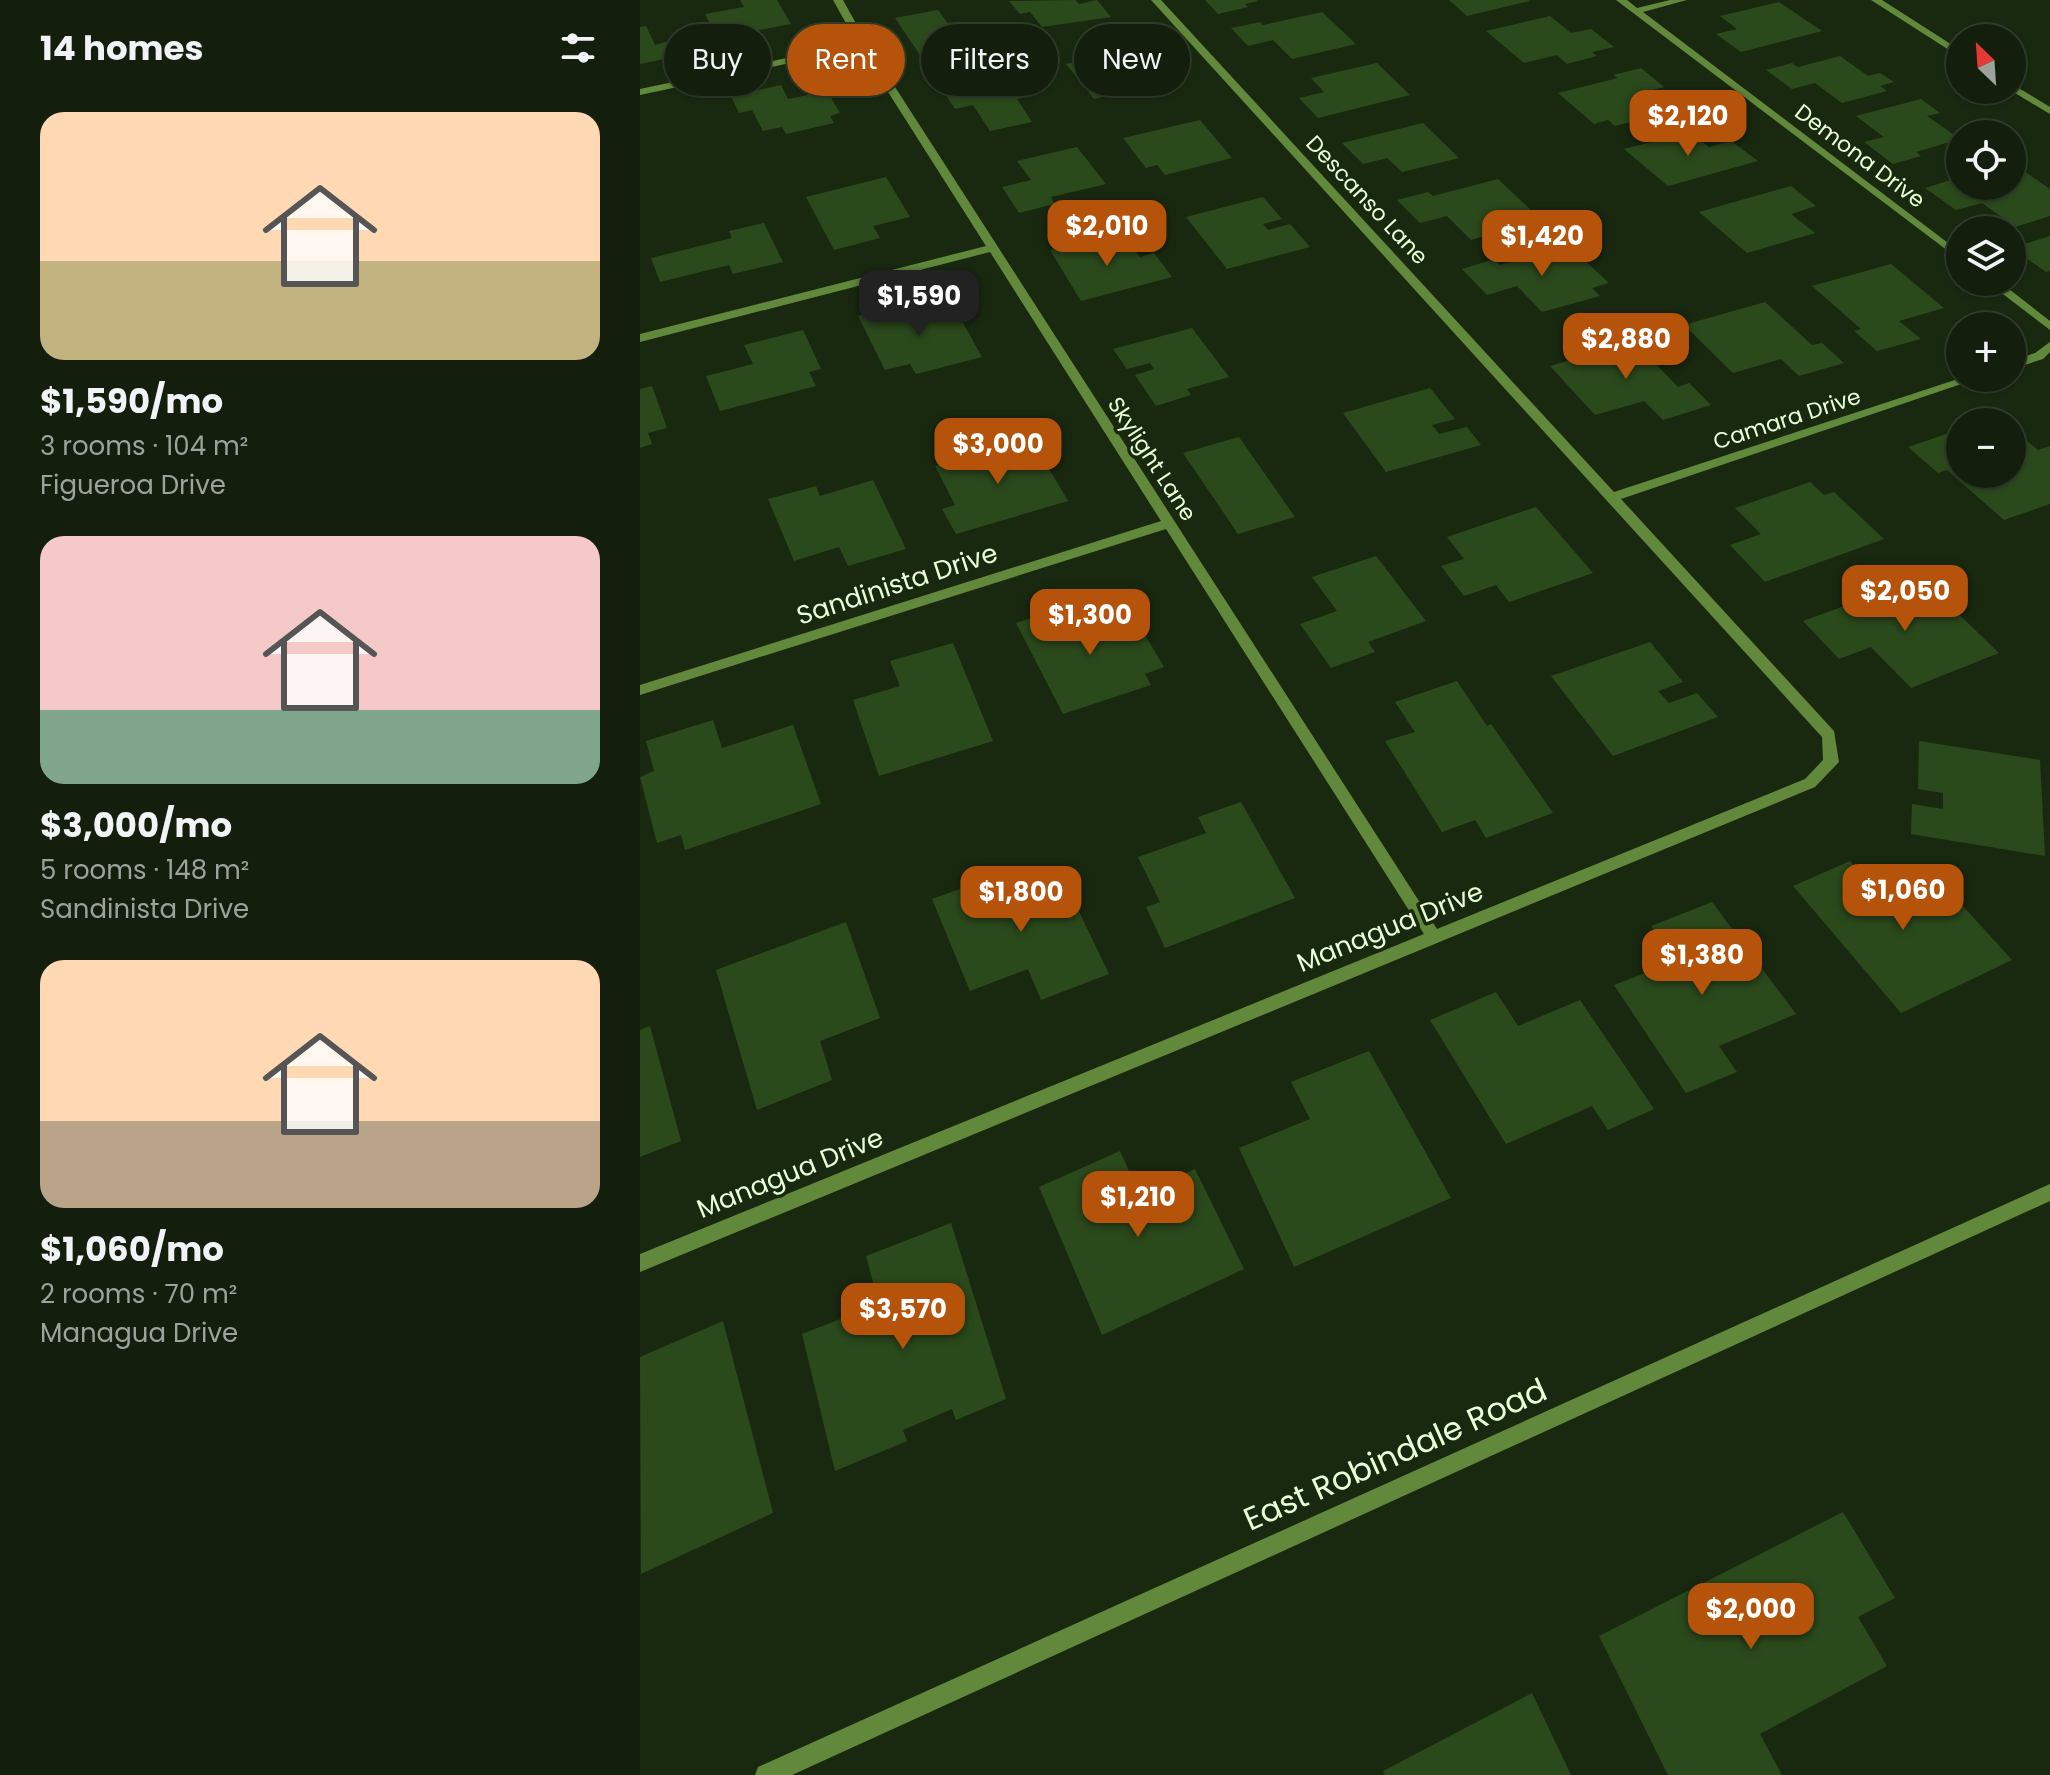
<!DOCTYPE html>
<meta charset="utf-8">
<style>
:root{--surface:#131f0c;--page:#1c2715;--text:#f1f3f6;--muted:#9da29d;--line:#323d2d;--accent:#b45309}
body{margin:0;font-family:Poppins,sans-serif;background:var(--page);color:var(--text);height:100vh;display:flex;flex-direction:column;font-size:30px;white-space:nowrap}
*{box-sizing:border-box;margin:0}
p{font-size:26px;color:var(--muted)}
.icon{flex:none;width:44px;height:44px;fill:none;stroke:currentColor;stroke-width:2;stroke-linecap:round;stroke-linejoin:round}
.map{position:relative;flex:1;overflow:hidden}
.drawer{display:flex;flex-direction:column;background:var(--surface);width:640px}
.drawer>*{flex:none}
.top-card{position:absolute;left:24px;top:24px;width:760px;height:72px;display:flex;gap:16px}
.needle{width:52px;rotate:335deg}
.buttons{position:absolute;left:1306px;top:24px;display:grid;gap:16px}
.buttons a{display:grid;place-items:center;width:80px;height:80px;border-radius:50%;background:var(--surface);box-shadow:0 2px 6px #0004,0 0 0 2px var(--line);font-size:40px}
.price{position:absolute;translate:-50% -68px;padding:0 18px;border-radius:16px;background:var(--accent);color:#fff;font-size:26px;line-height:52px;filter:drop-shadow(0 2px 4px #0008)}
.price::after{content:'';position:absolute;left:50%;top:48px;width:24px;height:18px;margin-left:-12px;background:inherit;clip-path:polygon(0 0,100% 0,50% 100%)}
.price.on{background:#222;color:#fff}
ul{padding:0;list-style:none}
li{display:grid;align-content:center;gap:16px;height:424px;padding:0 40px}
li span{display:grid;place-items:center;height:248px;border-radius:24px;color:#555}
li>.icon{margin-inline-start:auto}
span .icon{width:144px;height:144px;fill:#fffc;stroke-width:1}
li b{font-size:34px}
h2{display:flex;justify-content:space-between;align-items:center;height:96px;padding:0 40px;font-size:34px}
.chip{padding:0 28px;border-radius:36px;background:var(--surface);box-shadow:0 2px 6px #0004,0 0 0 2px var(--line);font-size:28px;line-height:72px}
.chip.on{background:var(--accent);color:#fff}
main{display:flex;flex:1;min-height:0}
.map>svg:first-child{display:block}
.building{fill:#2b4a1c}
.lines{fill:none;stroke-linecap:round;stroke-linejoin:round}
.minor{fill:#61883b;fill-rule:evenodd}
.tertiary{fill:#61883b;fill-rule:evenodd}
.labels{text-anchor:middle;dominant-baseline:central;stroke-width:7;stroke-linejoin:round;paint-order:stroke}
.far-street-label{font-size:22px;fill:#e9ffd8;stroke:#192910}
.street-label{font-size:26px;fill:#e9ffd8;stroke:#192910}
.near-street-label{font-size:32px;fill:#e9ffd8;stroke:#192910}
</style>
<main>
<section class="drawer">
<h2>14 homes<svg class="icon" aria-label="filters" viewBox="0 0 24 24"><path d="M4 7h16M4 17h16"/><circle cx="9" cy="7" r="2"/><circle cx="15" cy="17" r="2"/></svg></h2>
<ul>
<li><span style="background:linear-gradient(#ffd9b3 60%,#c2b280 0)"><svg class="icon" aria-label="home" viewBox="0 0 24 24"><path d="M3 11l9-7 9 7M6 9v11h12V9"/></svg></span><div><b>$1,590/mo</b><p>3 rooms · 104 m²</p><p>Figueroa Drive</p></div></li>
<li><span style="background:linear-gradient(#f6c9c9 70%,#7fa58c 0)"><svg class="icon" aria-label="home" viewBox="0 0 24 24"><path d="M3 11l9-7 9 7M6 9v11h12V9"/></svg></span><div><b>$3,000/mo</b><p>5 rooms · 148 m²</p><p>Sandinista Drive</p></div></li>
<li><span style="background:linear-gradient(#ffd9b3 65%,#b9a48a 0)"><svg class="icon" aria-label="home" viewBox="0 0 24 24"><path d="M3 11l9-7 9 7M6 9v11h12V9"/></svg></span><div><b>$1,060/mo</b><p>2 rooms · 70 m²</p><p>Managua Drive</p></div></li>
</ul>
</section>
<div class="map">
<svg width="1410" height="1775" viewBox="0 0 1410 1775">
<rect width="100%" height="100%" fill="#192910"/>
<g class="building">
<polygon points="100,0 137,0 151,24 119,30 124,40 82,48 65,14 104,7"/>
<polygon points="435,0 439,4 457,0 471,17 402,27 390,12 380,14 369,1"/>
<polygon points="565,0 617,0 617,1 605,4 608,7 578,14"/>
<polygon points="809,0 889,0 889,1 827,16"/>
<polygon points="1139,2 1182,31 1101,52 1076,34 1097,29 1080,16"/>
<polygon points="298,10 328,51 284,61 255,18"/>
<polygon points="682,12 716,44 652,59 633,40 608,46 591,28 620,22 623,25"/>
<polygon points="910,16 931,33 951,29 974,47 952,52 957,56 927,64 917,55 884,63 846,31"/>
<polygon points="6,26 15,45 26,42 34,57 0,64 0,27"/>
<polygon points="496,48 512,66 492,70 497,76 519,71 527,82 454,99 426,64"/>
<polygon points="1200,56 1228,76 1240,73 1254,82 1240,86 1247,91 1202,103 1175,83 1152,89 1126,70 1152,63 1158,67"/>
<polygon points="737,63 770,95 678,118 659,98 684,92 671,78"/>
<polygon points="1001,68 1024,87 1001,93 1026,113 975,126 968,120 954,124 918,93 978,78 973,75"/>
<polygon points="372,74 387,97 377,99 392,122 350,131 333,105 315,109 302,89"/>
<polygon points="141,85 148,99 187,91 200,113 190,116 194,123 146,134 142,127 123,131 112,110 99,113 91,96"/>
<polygon points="1281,99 1300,113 1287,116 1320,139 1276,152 1281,156 1253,164 1224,142 1244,137 1216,116"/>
<polygon points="560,120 592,158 525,175 517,165 506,168 483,138"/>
<polygon points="783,123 819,158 762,172 747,158 723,164 702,143"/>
<polygon points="1050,132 1069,147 1091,141 1118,161 1028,186 984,149"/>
<polygon points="437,147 466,184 411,197 415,204 379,213 362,187 391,180 377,161"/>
<polygon points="1378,167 1410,189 1410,216 1375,227 1342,203 1316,210 1285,188 1314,179 1320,186 1372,186 1372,169"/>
<polygon points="246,177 270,217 233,226 240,238 194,250 166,197"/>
<polygon points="858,179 895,214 881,217 888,224 831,240 807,216 780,223 757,200 788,192 793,196"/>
<polygon points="1151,186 1176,206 1151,214 1175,233 1107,253 1059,212"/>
<polygon points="623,197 642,219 623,224 628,230 650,224 670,247 587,269 546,217"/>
<polygon points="124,223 143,262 93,274 89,265 20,282 11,258 92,238 89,231"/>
<polygon points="1410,236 1410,271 1406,272 1372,248"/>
<polygon points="485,237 500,257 514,253 532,277 441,301 410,250 442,242 446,247"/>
<polygon points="929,246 969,283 952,288 960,296 902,312 877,286 847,295 822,269 855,259 860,265"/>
<polygon points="1251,264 1304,308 1259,321 1281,339 1237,351 1214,331 1221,329 1172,286"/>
<polygon points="1125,302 1172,345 1182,343 1204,363 1159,376 1141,359 1093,373 1044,325"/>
<polygon points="266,303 274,317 314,307 342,357 276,374 270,364 245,370 218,316"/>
<polygon points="552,328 589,377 547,389 551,395 516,406 495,375 514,369 510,363 487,369 473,349"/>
<polygon points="163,330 181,369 169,372 176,386 80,411 66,376 113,364 104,345"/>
<polygon points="990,337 1038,387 1049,383 1071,405 1023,420 1004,401 955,415 910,366 941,357 937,352"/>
<polygon points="12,386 27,428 8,433 12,444 0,448 0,389"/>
<polygon points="790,388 815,419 792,425 799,434 827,427 841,445 746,472 703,413"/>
<polygon points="1312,432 1320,439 1320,474 1372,474 1372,440 1382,437 1398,450 1410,446 1410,504 1364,520 1307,470 1298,473 1268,447"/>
<polygon points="599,437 655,517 598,534 543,453"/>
<polygon points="391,438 428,501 316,534 302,509 315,505 295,466"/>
<polygon points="233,480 266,549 208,566 199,547 154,561 128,499 176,486 180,496"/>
<polygon points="1170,482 1184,495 1194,492 1244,539 1125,582 1090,545 1121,534 1095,508"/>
<polygon points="896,507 953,573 869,602 856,585 824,596 801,566 824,559 807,537"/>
<polygon points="736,556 786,621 728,642 735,652 691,668 660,624 697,611 672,577"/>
<polygon points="1281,578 1359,653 1271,688 1231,647 1199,659 1163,621"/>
<polygon points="425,607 436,627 490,610 524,667 505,674 511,685 423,714 376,623"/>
<polygon points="1010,642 1043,682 1018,691 1029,703 1057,693 1078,717 973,756 911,676"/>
<polygon points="313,643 353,741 239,776 213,700 260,686 250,661"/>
<polygon points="817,681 847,726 851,724 913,813 846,838 835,820 802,832 745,741 775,732 755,702"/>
<polygon points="73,720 82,748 153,725 181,804 45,850 41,835 17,843 0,777 14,771 6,741"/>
<polygon points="1279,741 1400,760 1405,856 1271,834 1272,804 1303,809 1303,793 1278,789"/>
<polygon points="601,802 655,898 525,948 506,907 520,902 498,857 566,833 558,817"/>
<polygon points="1210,861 1230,884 1264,869 1274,879 1291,871 1372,960 1261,1013 1153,886"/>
<polygon points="418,868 469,974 401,1000 388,969 330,991 292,899 345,880 350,893"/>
<polygon points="1072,902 1156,1014 1079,1046 1097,1072 1046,1093 974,985 1036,961 1011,926"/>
<polygon points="206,922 240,1018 180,1041 192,1080 117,1110 76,970"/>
<polygon points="856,992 878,1026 940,1000 1014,1109 968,1130 952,1106 866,1144 790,1020"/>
<polygon points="10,1026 41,1141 0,1157 0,1030"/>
<polygon points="729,1051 811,1198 654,1267 599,1148 670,1119 651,1082"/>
<polygon points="480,1151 499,1194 555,1169 604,1269 462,1335 399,1187"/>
<polygon points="311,1223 366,1399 316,1420 312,1409 263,1430 267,1441 195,1471 162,1334 239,1304 226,1256"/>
<polygon points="83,1321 133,1513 1,1574 0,1357"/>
<polygon points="1203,1512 1255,1598 1218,1617 1247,1666 1120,1734 1142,1775 1028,1775 959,1636"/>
<polygon points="892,1693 931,1775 745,1775 743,1771"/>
</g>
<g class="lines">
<g class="minor">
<polygon points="193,0 203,0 228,45 797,929 1165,779 1183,760 1182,737 511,0 521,0 974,492 1321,378 1339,378 981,499 1194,731 1199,762 1175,787 0,1272 0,1254 784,934 526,529 0,695 0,685 521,521 350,252 0,342 0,334 346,246 220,48 0,95 0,89 217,43"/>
<polygon points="976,0 987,0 997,8 1030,0 1047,0 1003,12 1320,252 1320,260"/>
<polygon points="1347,282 1360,282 1410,321 1410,330"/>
<polygon points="1410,342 1410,352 1403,359 1372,369 1372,361 1395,353"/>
</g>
<g class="tertiary">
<polygon points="1231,0 1242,0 1320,50 1320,57"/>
<polygon points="1372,84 1410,107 1410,114 1370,90"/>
<polygon points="1410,1184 1410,1201 152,1775 115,1775 118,1767"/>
</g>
</g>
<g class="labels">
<g class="far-street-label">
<text transform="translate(1220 156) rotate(37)">Demona Drive</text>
<text transform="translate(727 200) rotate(47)">Descanso Lane</text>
<text transform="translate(1147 419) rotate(-18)">Camara Drive</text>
<text transform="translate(512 459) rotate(57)">Skylight Lane</text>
</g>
<g class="street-label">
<text transform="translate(257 584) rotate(-18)">Sandinista Drive</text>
<text transform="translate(750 927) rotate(-22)">Managua Drive</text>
<text transform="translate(150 1173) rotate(-22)">Managua Drive</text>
</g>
<g class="near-street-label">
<text transform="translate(755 1454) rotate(-24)">East Robindale Road</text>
</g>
</g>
</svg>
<div class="buttons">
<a><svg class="needle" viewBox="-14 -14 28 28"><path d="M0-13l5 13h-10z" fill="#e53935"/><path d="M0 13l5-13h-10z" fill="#9da29d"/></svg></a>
<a><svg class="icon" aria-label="locate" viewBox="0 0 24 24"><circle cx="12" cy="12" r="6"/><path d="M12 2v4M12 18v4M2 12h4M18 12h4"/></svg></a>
<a><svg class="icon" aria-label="layers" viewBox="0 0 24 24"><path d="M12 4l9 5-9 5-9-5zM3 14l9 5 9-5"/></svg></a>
<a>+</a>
<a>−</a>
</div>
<b class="price" style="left:1048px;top:158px">$2,120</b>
<b class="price" style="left:467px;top:268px">$2,010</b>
<b class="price" style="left:902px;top:278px">$1,420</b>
<b class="price on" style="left:279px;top:338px">$1,590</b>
<b class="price" style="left:986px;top:381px">$2,880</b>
<b class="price" style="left:358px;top:486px">$3,000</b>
<b class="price" style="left:1265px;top:633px">$2,050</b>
<b class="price" style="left:450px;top:657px">$1,300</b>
<b class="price" style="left:1263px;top:932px">$1,060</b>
<b class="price" style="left:381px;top:934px">$1,800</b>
<b class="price" style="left:1062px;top:997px">$1,380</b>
<b class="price" style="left:498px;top:1239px">$1,210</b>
<b class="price" style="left:263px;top:1351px">$3,570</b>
<b class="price" style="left:1111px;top:1651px">$2,000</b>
<div class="top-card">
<a class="chip">Buy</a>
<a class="chip on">Rent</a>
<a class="chip">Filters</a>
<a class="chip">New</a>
</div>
</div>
</main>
